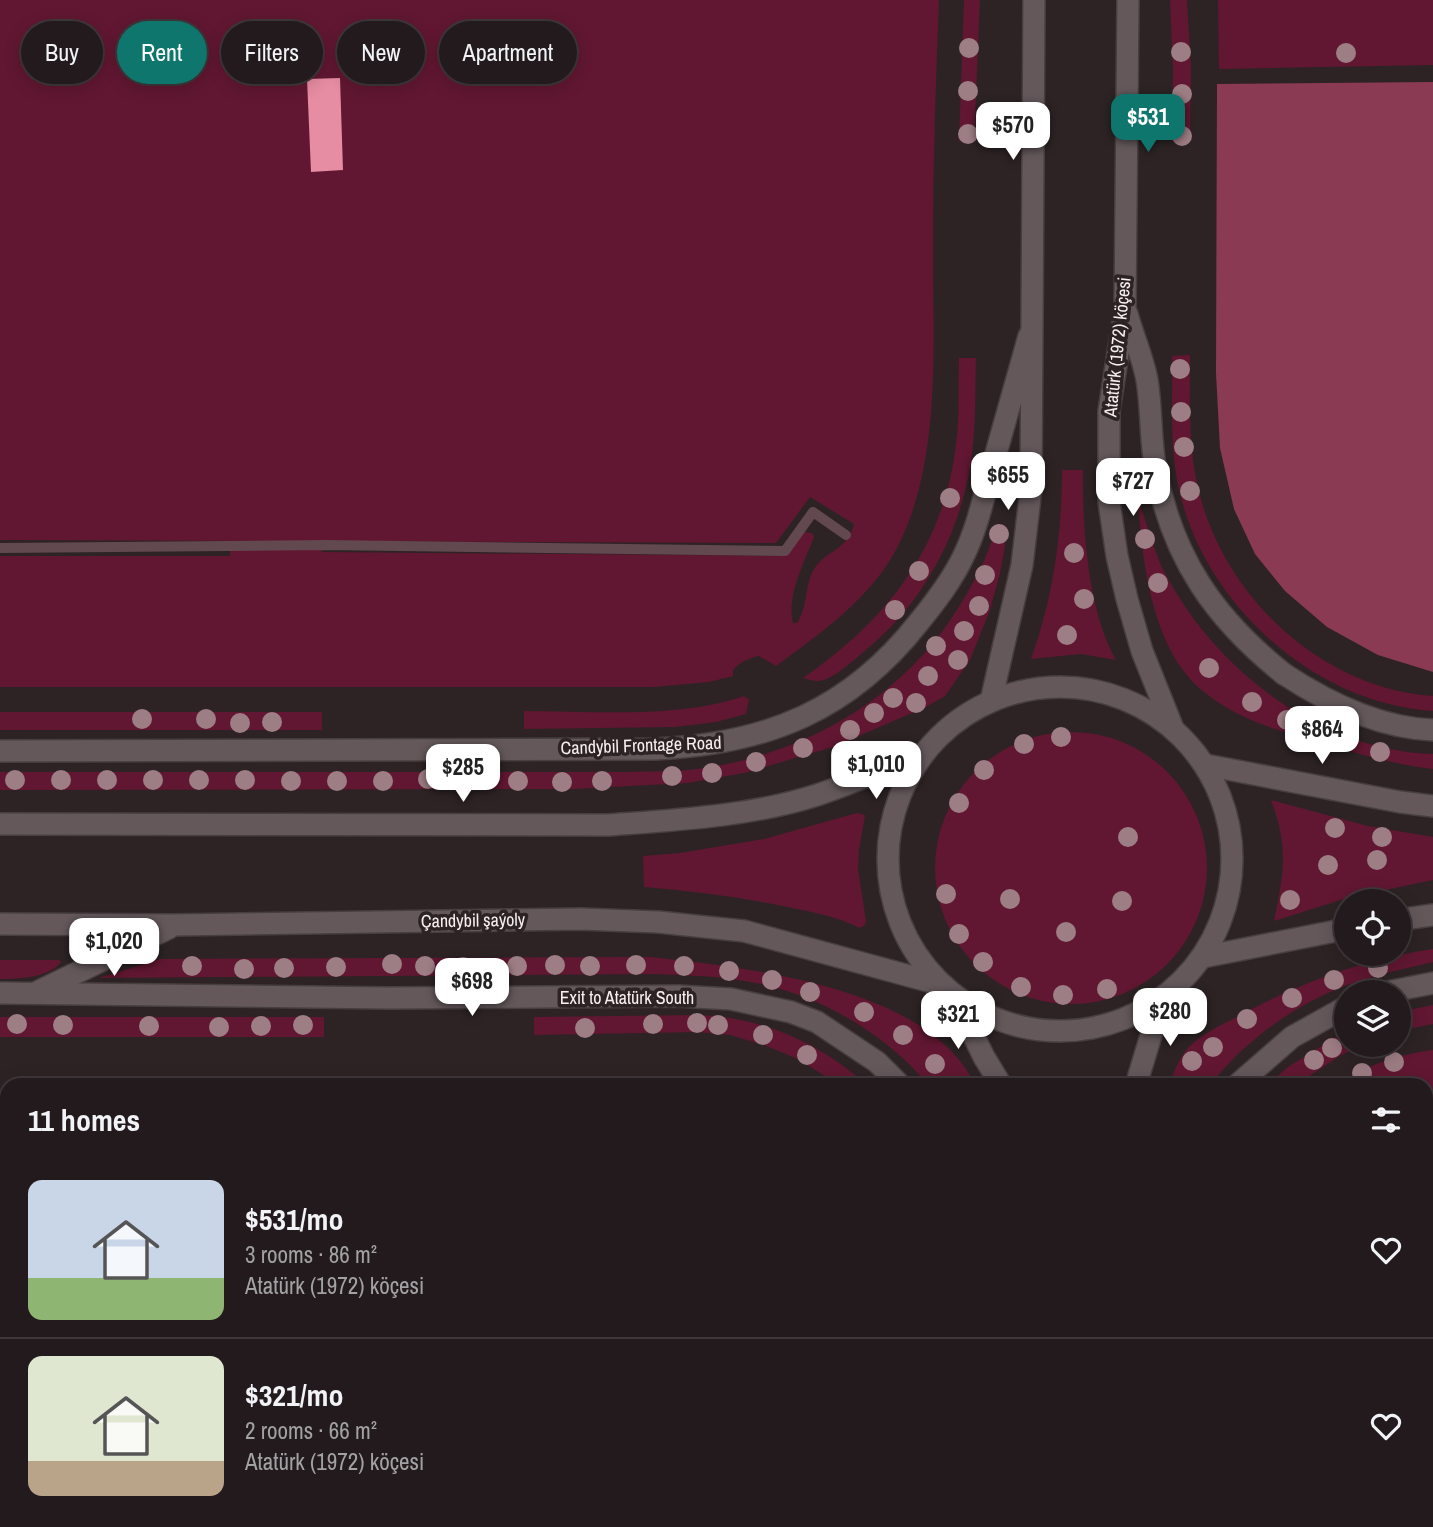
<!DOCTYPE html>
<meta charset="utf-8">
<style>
:root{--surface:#221a1c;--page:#2e2729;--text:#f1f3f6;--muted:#a2a1a3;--line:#3f383b;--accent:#0f766e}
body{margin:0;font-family:"Archivo Narrow",sans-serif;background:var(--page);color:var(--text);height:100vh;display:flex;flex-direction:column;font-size:26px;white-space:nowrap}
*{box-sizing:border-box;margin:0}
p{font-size:23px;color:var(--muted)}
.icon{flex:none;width:38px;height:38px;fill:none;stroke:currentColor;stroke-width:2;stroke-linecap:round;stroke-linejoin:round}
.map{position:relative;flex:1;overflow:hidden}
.panel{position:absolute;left:0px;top:1078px;width:1433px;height:450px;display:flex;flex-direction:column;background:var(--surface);border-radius:21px 21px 0 0;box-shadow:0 4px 18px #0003,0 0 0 2px var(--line)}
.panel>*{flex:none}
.guide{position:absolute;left:21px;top:21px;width:700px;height:63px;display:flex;gap:14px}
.controls{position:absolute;left:1334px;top:889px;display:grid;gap:14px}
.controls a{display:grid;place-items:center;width:77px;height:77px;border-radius:50%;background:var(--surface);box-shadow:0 4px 18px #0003,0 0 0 2px var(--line);font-size:35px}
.price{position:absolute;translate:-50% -60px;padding:0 16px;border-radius:14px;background:#fff;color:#222;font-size:23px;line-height:46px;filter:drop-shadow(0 2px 4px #0008)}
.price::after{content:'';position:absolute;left:50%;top:42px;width:21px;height:16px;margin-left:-10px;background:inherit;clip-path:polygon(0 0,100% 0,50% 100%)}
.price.selected{background:var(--accent);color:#fff}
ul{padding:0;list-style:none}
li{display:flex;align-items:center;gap:21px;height:175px;padding:0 28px}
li+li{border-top:2px solid var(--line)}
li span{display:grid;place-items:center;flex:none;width:196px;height:140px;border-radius:14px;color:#555}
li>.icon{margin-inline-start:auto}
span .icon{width:84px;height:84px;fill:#fffc;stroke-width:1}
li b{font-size:30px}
h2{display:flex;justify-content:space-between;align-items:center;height:84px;padding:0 28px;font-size:30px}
.chip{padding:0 24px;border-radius:32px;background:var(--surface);box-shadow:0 4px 18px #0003,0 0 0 2px var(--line);font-size:24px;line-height:63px}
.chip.selected{background:var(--accent);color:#fff}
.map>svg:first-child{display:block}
.built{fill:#3b2a2e}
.green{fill:#611731}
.forest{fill:#8a3a52}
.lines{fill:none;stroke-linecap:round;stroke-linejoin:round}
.stream{stroke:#62484f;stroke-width:10}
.building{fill:#e68ca3}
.minor-casing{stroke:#473e40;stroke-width:24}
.tertiary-casing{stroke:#473e40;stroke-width:24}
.secondary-casing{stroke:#473e40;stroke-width:24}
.minor{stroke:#64585b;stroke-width:21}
.tertiary{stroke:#64585b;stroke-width:21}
.secondary{stroke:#64585b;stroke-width:21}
.tree{fill:#9e7e85}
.labels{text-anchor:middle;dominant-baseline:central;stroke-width:7;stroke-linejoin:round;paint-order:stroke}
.street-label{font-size:18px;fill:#f7f0f1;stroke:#2d2325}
</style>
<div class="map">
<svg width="1433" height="1527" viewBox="0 0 1433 1527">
<rect width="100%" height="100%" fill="#2d2325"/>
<polygon class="built" points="1433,1052 1433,1527 1233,1527 1233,1521 1426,1521 1426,1085"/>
<g class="green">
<path d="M0,0h939c-3,78 -6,156 -6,234 -1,101 11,223 -36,314 -26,50 -77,86 -121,118l-17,-10c-10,2 -19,6 -26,14v6l-24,6 -55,5h-654v-131h230v-13h91l1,9 461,4 20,-24 9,1 2,4c-9,24 -28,59 -21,86h4c12,-19 7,-37 17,-54 13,-20 32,-17 40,-45l-44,-27 -34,46 -776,-3z"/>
<polygon points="964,0 980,0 974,142 959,141"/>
<polygon points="1170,0 1187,0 1191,68 1190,142 1172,141 1173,69"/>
<polygon points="1218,0 1433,0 1433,65 1219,69"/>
<path d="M1190,355c0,43 -2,86 7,128 23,110 122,205 236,213v15c-118,-7 -229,-107 -254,-222 -10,-43 -6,-90 -7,-133z"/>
<path d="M959,358h17c-1,29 0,58 -3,86 -7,78 -45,155 -106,205 -11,9 -35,32 -49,32 -5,0 -10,-2 -15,-3 84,-58 141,-130 153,-234 4,-28 2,-57 3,-86z"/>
<path d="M1062,470h21c-1,56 5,142 33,190l-35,-6 -50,5c22,-61 31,-124 31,-189z"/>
<path d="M1138,500c10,25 15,51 28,75 52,97 154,175 267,179v15c-39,-4 -76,-16 -114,-27 -40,-11 -83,-23 -116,-51 -51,-41 -61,-130 -65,-191z"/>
<path d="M1000,524l5,1v21l-5,27 -10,37 -20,50 -25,36 -19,11 -93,40 -89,26 -56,10 -114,6 -574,1v-18h628c22,-1 46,0 69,-3 101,-13 197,-65 254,-150 12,-18 23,-37 32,-56 6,-13 10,-28 17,-39z"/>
<path d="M744,696l5,4 -3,14 -30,8 -41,5 -151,2v-18c70,0 154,8 220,-15z"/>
<rect x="0" y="712" width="322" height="18"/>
<circle cx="1071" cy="868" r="136"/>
<path d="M1271,800l97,26 65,11v43l-86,18 -73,23c10,-48 15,-73 -3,-121z"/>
<path d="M857,813l8,2 -6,35 -1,19 8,52 -1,4 -5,3c-22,-11 -48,-16 -72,-21 -48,-10 -96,-16 -144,-20l-1,-31 37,-3 84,-14z"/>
<path d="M1433,949v13c-25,6 -50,11 -74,19 -57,18 -112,57 -149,104h-41c5,-14 10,-27 20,-38 13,-13 30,-21 46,-29 61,-34 129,-59 198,-69z"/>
<path d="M650,957c95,10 280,30 325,128h-47c-42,-52 -112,-92 -178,-103 -32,-6 -64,-7 -97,-8l-554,4 61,-19z"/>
<path d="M0,960h59l2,2c-12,16 -43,17 -61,17z"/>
<polygon points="1433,1005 1433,1024 1398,1031 1398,1012"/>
<path d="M699,1015c63,2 121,28 168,70h-28l-41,-26 -34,-14 -34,-10 -32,-3 -164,3v-18z"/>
<rect x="0" y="1017" width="324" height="20"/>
<polygon points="1346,1031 1346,1045 1361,1045 1338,1057 1296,1085 1267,1085 1288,1067"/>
<path d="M1433,1050v133h-7v-98h-90c31,-20 60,-30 97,-35z"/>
<polygon points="1113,1076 1109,1085 1032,1085 1030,1078 1080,1080"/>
<rect x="1426" y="1233" width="7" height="169"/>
<polygon points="1433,1462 1433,1517 1426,1517 1426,1463"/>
<rect x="1223" y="1521" width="51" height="6"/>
</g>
<g class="forest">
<polygon points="1433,82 1433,672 1378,655 1327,627 1285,591 1255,554 1234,509 1220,448 1216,373 1217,84"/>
<polygon points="0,1115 7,1115 7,1521 665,1521 669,1527 0,1527"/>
</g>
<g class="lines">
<polyline class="stream" points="0,548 326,545 785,551 813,512 846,535"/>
</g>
<polygon class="building" points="340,78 343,170 311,172 307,79"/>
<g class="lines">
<g class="minor-casing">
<g id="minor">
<path d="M1284,674c44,29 95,54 149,56"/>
<path d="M0,751l656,-2c111,-5 194,-39 263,-127 17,-21 34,-43 45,-67 14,-29 20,-60 29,-91 12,-43 24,-85 36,-128"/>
<polyline points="1387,992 1433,983"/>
<polyline points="0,993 387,998 678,996 731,999 791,1012 817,1022 877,1062 900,1085"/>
<polyline points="1237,1085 1292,1037 1346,1007"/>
<polyline points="1017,1521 1019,1527"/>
</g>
</g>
<g class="tertiary-casing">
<g id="tertiary">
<polyline points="954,996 984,1057 1001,1085"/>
<polyline points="1136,1085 1162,999"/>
<polyline points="1039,1521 1039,1527"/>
<polyline points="1111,1527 1111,1521"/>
</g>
</g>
<g class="secondary-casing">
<g id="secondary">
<polyline points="1128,0 1125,308 1109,411 1109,502 1117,556 1127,599 1142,651 1172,726"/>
<path d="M1127,314c6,22 16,44 20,66 5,30 3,61 9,91 17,88 59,148 128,203"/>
<circle cx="1060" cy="859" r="172"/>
<polyline points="991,701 1022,565 1031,489 1034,0"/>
<polyline points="1206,765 1400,802 1433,806"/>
<path d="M0,824l609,1c68,-5 143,-9 208,-30 36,-12 71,-28 106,-41"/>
<polyline points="1398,920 1433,915"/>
<polyline points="0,924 174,925 581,919 658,922 744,931 939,984"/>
<polyline points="1203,957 1346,929"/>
<polyline points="35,993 169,928"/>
</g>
</g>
<use href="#minor" class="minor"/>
<use href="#tertiary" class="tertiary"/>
<use href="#secondary" class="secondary"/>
</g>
<g class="tree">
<circle cx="969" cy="48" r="10"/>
<circle cx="1181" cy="52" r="10"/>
<circle cx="1346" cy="53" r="10"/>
<circle cx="968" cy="91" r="10"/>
<circle cx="1182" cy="94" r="10"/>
<circle cx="968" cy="134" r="10"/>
<circle cx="1182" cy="136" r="10"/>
<circle cx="1180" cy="369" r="10"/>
<circle cx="1181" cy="412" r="10"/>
<circle cx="1184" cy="447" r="10"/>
<circle cx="1190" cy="491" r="10"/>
<circle cx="950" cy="498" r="10"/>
<circle cx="999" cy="534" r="10"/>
<circle cx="1145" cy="539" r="10"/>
<circle cx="1074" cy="553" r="10"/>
<circle cx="919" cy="571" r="10"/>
<circle cx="985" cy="575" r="10"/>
<circle cx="1158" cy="583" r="10"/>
<circle cx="1084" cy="599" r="10"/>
<circle cx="979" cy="606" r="10"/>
<circle cx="895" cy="610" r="10"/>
<circle cx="964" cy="631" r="10"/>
<circle cx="1067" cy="635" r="10"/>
<circle cx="936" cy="646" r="10"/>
<circle cx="958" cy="660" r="10"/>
<circle cx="1209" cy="668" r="10"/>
<circle cx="928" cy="676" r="10"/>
<circle cx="893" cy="698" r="10"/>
<circle cx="1252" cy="702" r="10"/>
<circle cx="916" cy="703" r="10"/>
<circle cx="874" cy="713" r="10"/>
<circle cx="142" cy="719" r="10"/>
<circle cx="206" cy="719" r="10"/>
<circle cx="1287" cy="720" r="10"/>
<circle cx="272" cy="722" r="10"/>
<circle cx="240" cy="723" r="10"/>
<circle cx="850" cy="730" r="10"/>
<circle cx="1061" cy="737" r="10"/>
<circle cx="1339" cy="742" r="10"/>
<circle cx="1024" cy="744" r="10"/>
<circle cx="803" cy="748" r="10"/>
<circle cx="1380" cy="752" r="10"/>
<circle cx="756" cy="762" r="10"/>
<circle cx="984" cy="770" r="10"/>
<circle cx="712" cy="773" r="10"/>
<circle cx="672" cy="776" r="10"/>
<circle cx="428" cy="779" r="10"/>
<circle cx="15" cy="780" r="10"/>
<circle cx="61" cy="780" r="10"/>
<circle cx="107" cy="780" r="10"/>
<circle cx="153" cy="780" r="10"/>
<circle cx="199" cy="780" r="10"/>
<circle cx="245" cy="780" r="10"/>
<circle cx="474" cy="780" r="10"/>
<circle cx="291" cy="781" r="10"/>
<circle cx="337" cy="781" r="10"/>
<circle cx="383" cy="781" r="10"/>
<circle cx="518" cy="781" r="10"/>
<circle cx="602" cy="781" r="10"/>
<circle cx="562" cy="782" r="10"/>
<circle cx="959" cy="803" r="10"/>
<circle cx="1335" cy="828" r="10"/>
<circle cx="1128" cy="837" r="10"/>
<circle cx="1382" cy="837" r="10"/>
<circle cx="1377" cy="860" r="10"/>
<circle cx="1328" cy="865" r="10"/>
<circle cx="946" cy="894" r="10"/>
<circle cx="1010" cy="899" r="10"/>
<circle cx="1290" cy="900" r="10"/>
<circle cx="1122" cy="901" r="10"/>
<circle cx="1066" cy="932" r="10"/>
<circle cx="959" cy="934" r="10"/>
<circle cx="983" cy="962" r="10"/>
<circle cx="392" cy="964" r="10"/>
<circle cx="555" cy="965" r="10"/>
<circle cx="636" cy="965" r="10"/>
<circle cx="192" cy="966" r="10"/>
<circle cx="425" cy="966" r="10"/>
<circle cx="517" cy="966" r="10"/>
<circle cx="590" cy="966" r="10"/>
<circle cx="684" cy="966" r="10"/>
<circle cx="336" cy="967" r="10"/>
<circle cx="463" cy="967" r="10"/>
<circle cx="284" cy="968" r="10"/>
<circle cx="1378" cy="968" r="10"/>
<circle cx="244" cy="969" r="10"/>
<circle cx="729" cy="971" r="10"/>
<circle cx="772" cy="980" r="10"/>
<circle cx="1334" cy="980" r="10"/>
<circle cx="1021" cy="987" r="10"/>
<circle cx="1107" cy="989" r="10"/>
<circle cx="810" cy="992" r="10"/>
<circle cx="1063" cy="995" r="10"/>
<circle cx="1292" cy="998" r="10"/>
<circle cx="864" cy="1012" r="10"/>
<circle cx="1247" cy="1019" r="10"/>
<circle cx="697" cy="1023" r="10"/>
<circle cx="17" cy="1024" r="10"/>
<circle cx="653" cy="1024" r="10"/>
<circle cx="63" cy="1025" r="10"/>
<circle cx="303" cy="1025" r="10"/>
<circle cx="718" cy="1025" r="10"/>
<circle cx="149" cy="1026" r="10"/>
<circle cx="261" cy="1026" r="10"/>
<circle cx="219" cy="1027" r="10"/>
<circle cx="585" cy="1028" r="10"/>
<circle cx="763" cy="1035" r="10"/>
<circle cx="903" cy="1035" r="10"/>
<circle cx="1213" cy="1047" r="10"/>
<circle cx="1332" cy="1048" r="10"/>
<circle cx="807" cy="1055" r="10"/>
<circle cx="1314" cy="1060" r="10"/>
<circle cx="1192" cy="1061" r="10"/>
<circle cx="1394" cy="1062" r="10"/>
<circle cx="935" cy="1064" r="10"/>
<circle cx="1362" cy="1073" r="10"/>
</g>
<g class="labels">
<g class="street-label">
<text transform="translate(1117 347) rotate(-84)">Atatürk (1972) köçesi</text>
<text transform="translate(641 745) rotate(-2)">Candybil Frontage Road</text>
<text transform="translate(473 920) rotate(-1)">Çandybil şaýoly</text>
<text x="627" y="997">Exit to Atatürk South</text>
</g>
</g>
</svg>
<div class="controls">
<a><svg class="icon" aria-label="locate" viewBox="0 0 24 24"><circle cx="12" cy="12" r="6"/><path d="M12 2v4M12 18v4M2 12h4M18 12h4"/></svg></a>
<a><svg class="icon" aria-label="layers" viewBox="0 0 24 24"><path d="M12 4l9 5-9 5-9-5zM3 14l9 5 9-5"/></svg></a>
</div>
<b class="price selected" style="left:1148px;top:154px">$531</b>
<b class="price" style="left:1013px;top:162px">$570</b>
<b class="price" style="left:1008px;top:512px">$655</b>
<b class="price" style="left:1133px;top:518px">$727</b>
<b class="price" style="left:1322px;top:766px">$864</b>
<b class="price" style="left:876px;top:801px">$1,010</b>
<b class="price" style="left:463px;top:804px">$285</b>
<b class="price" style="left:114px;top:978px">$1,020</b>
<b class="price" style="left:472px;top:1018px">$698</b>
<b class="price" style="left:1170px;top:1048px">$280</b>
<b class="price" style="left:958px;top:1051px">$321</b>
<div class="guide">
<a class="chip">Buy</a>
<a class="chip selected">Rent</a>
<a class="chip">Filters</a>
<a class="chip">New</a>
<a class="chip">Apartment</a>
</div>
<section class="panel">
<h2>11 homes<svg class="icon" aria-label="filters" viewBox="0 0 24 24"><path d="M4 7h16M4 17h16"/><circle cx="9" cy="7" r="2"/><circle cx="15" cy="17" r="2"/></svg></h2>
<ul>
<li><span style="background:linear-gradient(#c9d6e8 70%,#8fb573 0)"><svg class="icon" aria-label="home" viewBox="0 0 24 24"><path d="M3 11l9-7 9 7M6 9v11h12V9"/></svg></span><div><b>$531/mo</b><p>3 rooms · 86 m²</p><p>Atatürk (1972) köçesi</p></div><svg class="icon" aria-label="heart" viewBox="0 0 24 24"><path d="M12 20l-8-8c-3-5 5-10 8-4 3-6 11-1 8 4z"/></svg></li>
<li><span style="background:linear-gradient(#dfe7d0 75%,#b9a48a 0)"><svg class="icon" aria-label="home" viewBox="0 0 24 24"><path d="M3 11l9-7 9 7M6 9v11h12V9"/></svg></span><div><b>$321/mo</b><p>2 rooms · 66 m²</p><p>Atatürk (1972) köçesi</p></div><svg class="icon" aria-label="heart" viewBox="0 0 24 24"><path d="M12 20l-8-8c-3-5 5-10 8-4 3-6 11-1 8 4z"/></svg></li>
</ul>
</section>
</div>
